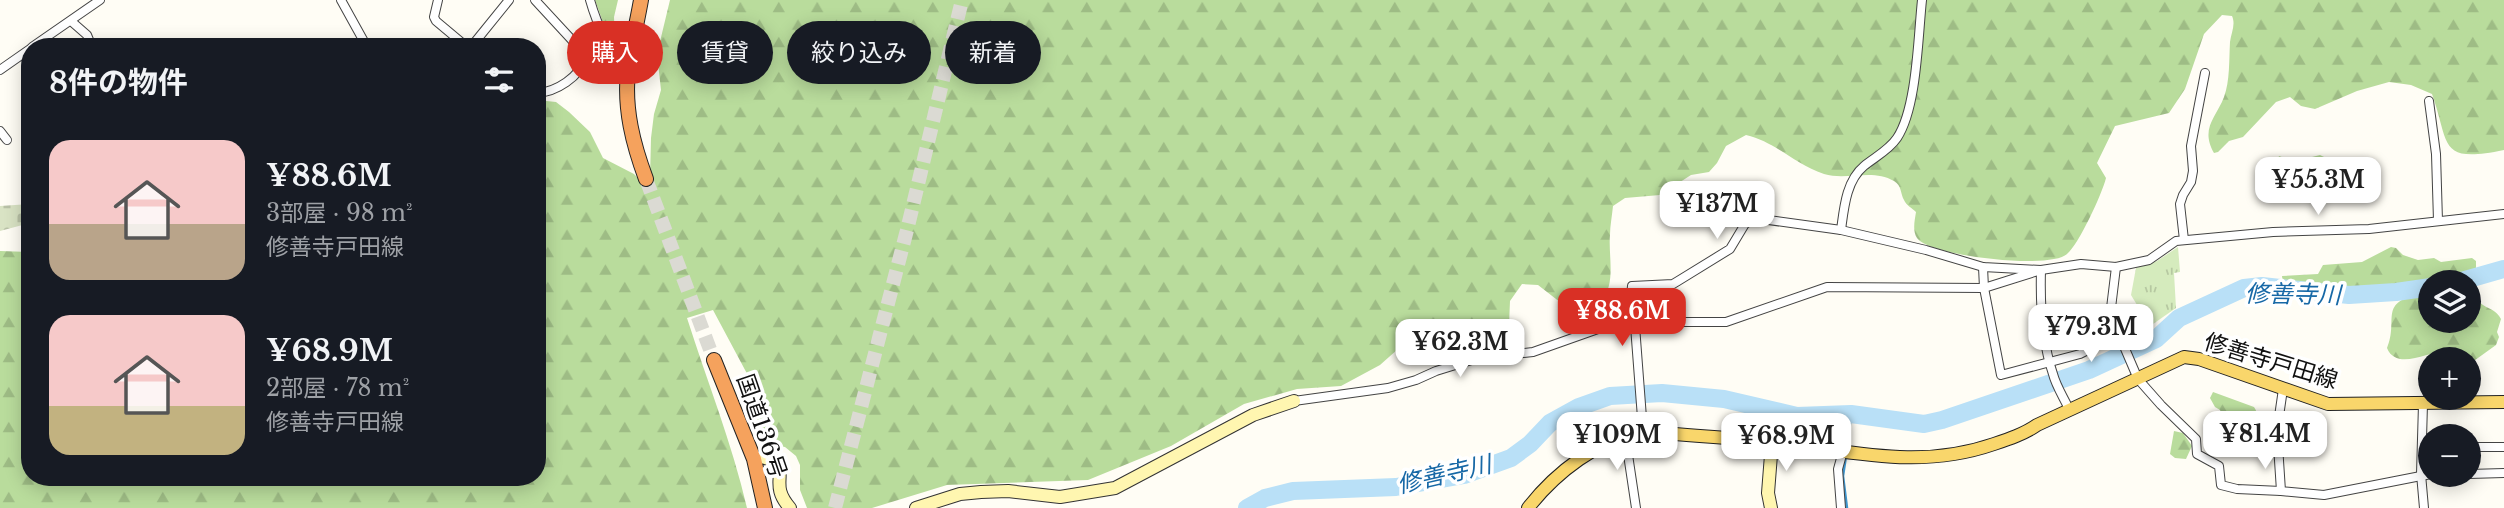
<!DOCTYPE html>
<html lang="ja">
<meta charset="utf-8">
<style>
:root{--surface:#171b24;--page:#20242c;--text:#f1f3f6;--muted:#9ea1a6;--accent:#d93025}
body{margin:0;font-family:"Libre Baskerville","Noto Sans JP",serif;background:var(--page);color:var(--text);height:100vh;display:flex;flex-direction:column;font-size:26px;white-space:nowrap}
*{box-sizing:border-box;margin:0}
p{font-size:23px;color:var(--muted)}
.icon{flex:none;width:38px;height:38px;fill:none;stroke:currentColor;stroke-width:2;stroke-linecap:round;stroke-linejoin:round}
.map{position:relative;flex:1;overflow:hidden}
.sheet{position:absolute;left:21px;top:38px;width:525px;height:448px;display:flex;flex-direction:column;background:var(--surface);border-radius:28px;box-shadow:0 4px 18px #0003}
.sheet>*{flex:none}
.top-card{position:absolute;left:567px;top:21px;width:665px;height:63px;display:flex;gap:14px}
.tools{position:absolute;left:2418px;top:270px;display:grid;gap:14px}
.tools a{display:grid;place-items:center;width:63px;height:63px;border-radius:50%;background:var(--surface);box-shadow:0 4px 18px #0003;font-size:35px}
.price{position:absolute;translate:-50% -60px;padding:0 16px;border-radius:14px;background:#fff;color:#222;font-size:23px;line-height:46px;filter:drop-shadow(0 2px 4px #0008)}
.price::after{content:'';position:absolute;left:50%;top:42px;width:21px;height:16px;margin-left:-10px;background:inherit;clip-path:polygon(0 0,100% 0,50% 100%)}
.price.active{background:var(--accent);color:#fff}
ul{padding:0;list-style:none}
li{display:flex;align-items:center;gap:21px;height:175px;padding:0 28px}
li span{display:grid;place-items:center;flex:none;width:196px;height:140px;border-radius:21px;color:#555}
li>.icon{margin-inline-start:auto}
span .icon{width:84px;height:84px;fill:#fffc;stroke-width:1}
li b{font-size:30px}
h2{display:flex;justify-content:space-between;align-items:center;height:84px;padding:0 28px;font-size:30px}
.chip{padding:0 24px;border-radius:32px;background:var(--surface);box-shadow:0 4px 18px #0003;font-size:24px;line-height:63px}
.chip.active{background:var(--accent);color:#fff}
.map>svg:first-child{display:block}
.grass{fill:url(#grass-tufts)}
.forest{fill:url(#forest-firs)}
.cemetery{fill:url(#cemetery-stones)}
.lines{fill:none;stroke-linecap:round;stroke-linejoin:round}
.stream{stroke:#3f96cf;stroke-width:2.5}
.river{stroke:#b9e0f7;stroke-width:18}
.highway-tunnel{stroke:#dbdad3;stroke-width:14;stroke-dasharray:14 7;stroke-linecap:butt}
.street-casing{stroke:#444;stroke-width:10}
.secondary-casing{stroke:#333;stroke-width:14}
.primary-casing{stroke:#222;stroke-width:14}
.highway-casing{stroke:#222;stroke-width:16}
.street{stroke:#fff;stroke-width:8}
.secondary{stroke:#fff6b0;stroke-width:12}
.primary{stroke:#f9d66b;stroke-width:12}
.highway{stroke:#f5a25d;stroke-width:14}
.labels{text-anchor:middle;dominant-baseline:central;stroke-width:7;stroke-linejoin:round;paint-order:stroke}
.street-label{font-size:23px;fill:#111;stroke:#fff}
.water-label{font-size:24px;font-style:italic;fill:#1768a6;stroke:#fff}
</style>
<div class="map">
<svg width="2504" height="508" viewBox="0 0 2504 508">
<defs>
<pattern id="grass-tufts" width="24" height="20" patternUnits="userSpaceOnUse" patternTransform="scale(1.75)"><rect width="24" height="20" fill="#d5ebbd"/><path d="M3 7l-1-3M5 7V3M7 7l1-3M15 17l-1-3M17 17v-4M19 17l1-3" fill="none" stroke="#b6c8a1"/></pattern>
<pattern id="forest-firs" width="22" height="20" patternUnits="userSpaceOnUse" patternTransform="scale(1.75)"><rect width="22" height="20" fill="#b9dc9c"/><path d="M5 1l3.5 6h-7zM16 11l3.5 6h-7z" fill="#9ebc85"/></pattern>
<pattern id="cemetery-stones" width="16" height="16" patternUnits="userSpaceOnUse" patternTransform="scale(1.75)"><rect width="16" height="16" fill="#d9e3c4"/><path d="M2 7V4a2 2 0 0 1 4 0v3zM10 15v-3a2 2 0 0 1 4 0v3z" fill="#b9c2a7"/></pattern>
</defs>
<rect width="100%" height="100%" fill="#fffdf5"/>
<path class="grass" d="M2178,247l2,25 -6,1 2,35 -46,32 -6,-9c24,-12 20,-14 7,-36l5,-27 21,-7z"/>
<g class="forest">
<polygon points="595,0 618,0 614,17 615,42 609,39"/>
<path d="M670,0h1834v150c-67,14 -54,-6 -72,-56l-21,-9 -22,-3 -32,9 -42,18 -14,-3 -11,-9 -14,5 -33,35 -14,4 -11,11 -4,1c-14,-25 2,-35 10,-56 6,-16 5,-37 6,-55 1,-9 6,-17 2,-26l-10,-1 -18,19 -19,55 -16,24 -54,13 -18,37 9,15c-4,16 -27,66 -39,76 -17,16 -138,2 -150,-16 -5,-7 -2,-19 -1,-26 -4,-4 -10,-7 -12,-12 -4,-7 -2,-14 -10,-19 -22,-13 -47,0 -70,-7 -30,-10 -48,-32 -78,-39l-20,11 -9,17 -8,9 -18,3 -31,20 -35,3 -12,8c-1,10 -3,20 -3,29 -2,21 7,51 -10,67l-23,1 -12,3 -27,-21 -16,-1 -12,17 -1,24 -6,8 -13,4h-70l-22,12 -18,16 -39,21 -44,3 -53,15 -73,42 -83,34 -141,5 -75,23h-65l-7,-18v-25l-4,-9 -11,-9 -17,-2 -8,-7 -4,-8 2,-26 -6,-21 -39,-73 -26,8c20,63 45,125 60,190h-747v-257l30,1v226h507v-378l19,2 13,10 21,20 13,26 31,16 7,7 9,-3 1,-40 3,-24 7,-24 -4,-36z"/>
<path d="M2320,155l8,4 1,6c-10,15 -45,43 -58,17l8,-26 23,8 10,-7z"/>
<path d="M2391,247l5,1 7,7 15,5 16,-2 7,4 31,-4 4,3v7c-6,7 -16,8 -25,10 -53,14 -108,12 -163,8l-5,-2 -1,-8 36,-2 5,-9 39,-3z"/>
<path d="M2418,294l13,1v25h38v-25c8,2 8,6 14,10 8,5 13,5 18,14l-4,13 2,5 -3,8 -25,18 -2,-4c-9,0 -12,-5 -21,-7 -14,-4 -51,21 -61,-4 12,-28 -9,-44 31,-54z"/>
<path d="M2213,392l41,15c5,7 5,18 0,25l-7,2 -6,9 -8,4 -11,-10 -2,-5 6,-7 -6,-15 -5,-3 -5,-9z"/>
<polygon points="2174,431 2183,433 2192,446 2186,459 2175,458 2170,454"/>
</g>
<polygon class="cemetery" points="30,204 30,223 0,231 0,206"/>
<g class="lines">
<g class="stream">
<polyline points="1847,449 1851,414"/>
<polyline points="1846,456 1843,476 1847,508"/>
</g>
<g class="river">
<polyline points="2458,282 2504,269"/>
<polyline points="1247,508 1265,498 1293,491 1396,487 1464,475 1511,458 1530,444 1550,423 1579,407 1610,396 1662,393 1724,399 1797,416 1851,414 1924,424 1942,420 2089,370 2156,339 2179,318 2244,288 2262,286 2349,295 2396,292 2431,287"/>
</g>
<g class="highway-tunnel">
<polyline points="646,179 714,360"/>
<polyline points="835,508 908,226 962,0"/>
</g>
<g class="street-casing">
<g id="street">
<polyline points="341,0 367,47"/>
<polyline points="438,0 434,17 436,21 467,47"/>
<path d="M535,0l36,39 14,19c-5,19 -29,34 -48,35"/>
<path d="M590,0c7,25 20,53 38,72"/>
<polyline points="71,21 87,35 92,47"/>
<polyline points="32,47 100,0"/>
<polyline points="471,47 509,0"/>
<polyline points="0,70 30,49"/>
<polyline points="2429,101 2436,154 2438,221"/>
<polyline points="0,131 7,140"/>
<path d="M1841,230c3,-22 5,-49 23,-64 11,-9 25,-16 33,-28 20,-30 21,-101 25,-138"/>
<polyline points="2184,240 2180,204 2183,195 2191,182 2193,171 2191,146 2205,73"/>
<polyline points="1983,267 1984,288 2001,375 2080,354 2120,334"/>
<polyline points="2116,267 2111,308 2114,323 2138,379 2161,405 2196,439 2197,454 2219,466 2221,485 2237,489 2281,491"/>
<path d="M1628,325l17,-3h81l101,-35 157,1 57,-18c-1,34 1,72 12,104 3,12 11,24 16,35"/>
<polyline points="1635,326 1643,431"/>
<polyline points="2283,389 2277,430 2281,491 2324,495 2431,474"/>
<polyline points="1294,401 1388,388 1416,380 1436,371 1478,358 1533,352 1598,329 1628,325 1632,286 1673,284 1678,281 1730,249 1745,224 1754,218 1841,230 1926,250 1983,267 2041,270 2081,264 2116,267 2149,260 2176,241 2273,232 2369,229 2504,214"/>
<polyline points="2423,404 2421,474 2424,508"/>
<polyline points="1627,434 1627,448 1636,508"/>
<polyline points="2469,447 2504,447"/>
<polyline points="2469,474 2504,473"/>
<polyline points="1841,508 1838,469 1843,451"/>
</g>
</g>
<g class="secondary-casing">
<g id="secondary">
<path d="M754,459l8,-2 15,5c8,16 -6,24 13,46"/>
<polyline points="916,508 960,494 981,492 1008,491 1060,497 1115,488 1253,415 1294,401"/>
<polyline points="1771,508 1768,493 1772,442"/>
</g>
</g>
<g class="primary-casing">
<path id="primary" d="M1528,508c28,-36 70,-68 115,-77 43,5 86,6 128,11 78,8 145,29 223,2 15,-5 30,-10 43,-19l147,-68 15,2 129,45 176,-2"/>
</g>
<g class="highway-casing">
<g id="highway">
<path d="M641,0c-4,23 -10,47 -13,71 -4,38 5,73 18,108"/>
<polyline points="714,360 754,459 765,508"/>
</g>
</g>
<use href="#street" class="street"/>
<use href="#secondary" class="secondary"/>
<use href="#primary" class="primary"/>
<use href="#highway" class="highway"/>
</g>
<g class="labels">
<g class="street-label">
<text transform="translate(2271 361) rotate(17)">修善寺戸田線</text>
<text transform="translate(762 426) rotate(71)">国道136号</text>
</g>
<g class="water-label">
<text transform="translate(2293 294) rotate(1)">修善寺川</text>
<text transform="translate(1444 474) rotate(-13)">修善寺川</text>
</g>
</g>
</svg>
<div class="tools">
<a><svg class="icon" aria-label="layers" viewBox="0 0 24 24"><path d="M12 4l9 5-9 5-9-5zM3 14l9 5 9-5"/></svg></a>
<a>+</a>
<a>−</a>
</div>
<b class="price" style="left:2318px;top:217px">¥55.3M</b>
<b class="price" style="left:1717px;top:241px">¥137M</b>
<b class="price active" style="left:1622px;top:348px">¥88.6M</b>
<b class="price" style="left:2091px;top:364px">¥79.3M</b>
<b class="price" style="left:1460px;top:379px">¥62.3M</b>
<b class="price" style="left:2265px;top:471px">¥81.4M</b>
<b class="price" style="left:1617px;top:472px">¥109M</b>
<b class="price" style="left:1786px;top:473px">¥68.9M</b>
<div class="top-card">
<a class="chip active">購入</a>
<a class="chip">賃貸</a>
<a class="chip">絞り込み</a>
<a class="chip">新着</a>
</div>
<section class="sheet">
<h2>8件の物件<svg class="icon" aria-label="filters" viewBox="0 0 24 24"><path d="M4 7h16M4 17h16"/><circle cx="9" cy="7" r="2"/><circle cx="15" cy="17" r="2"/></svg></h2>
<ul>
<li><span style="background:linear-gradient(#f6c9c9 60%,#b9a48a 0)"><svg class="icon" aria-label="home" viewBox="0 0 24 24"><path d="M3 11l9-7 9 7M6 9v11h12V9"/></svg></span><div><b>¥88.6M</b><p>3部屋 · 98 m²</p><p>修善寺戸田線</p></div></li>
<li><span style="background:linear-gradient(#f6c9c9 65%,#c2b280 0)"><svg class="icon" aria-label="home" viewBox="0 0 24 24"><path d="M3 11l9-7 9 7M6 9v11h12V9"/></svg></span><div><b>¥68.9M</b><p>2部屋 · 78 m²</p><p>修善寺戸田線</p></div></li>
</ul>
</section>
</div>
